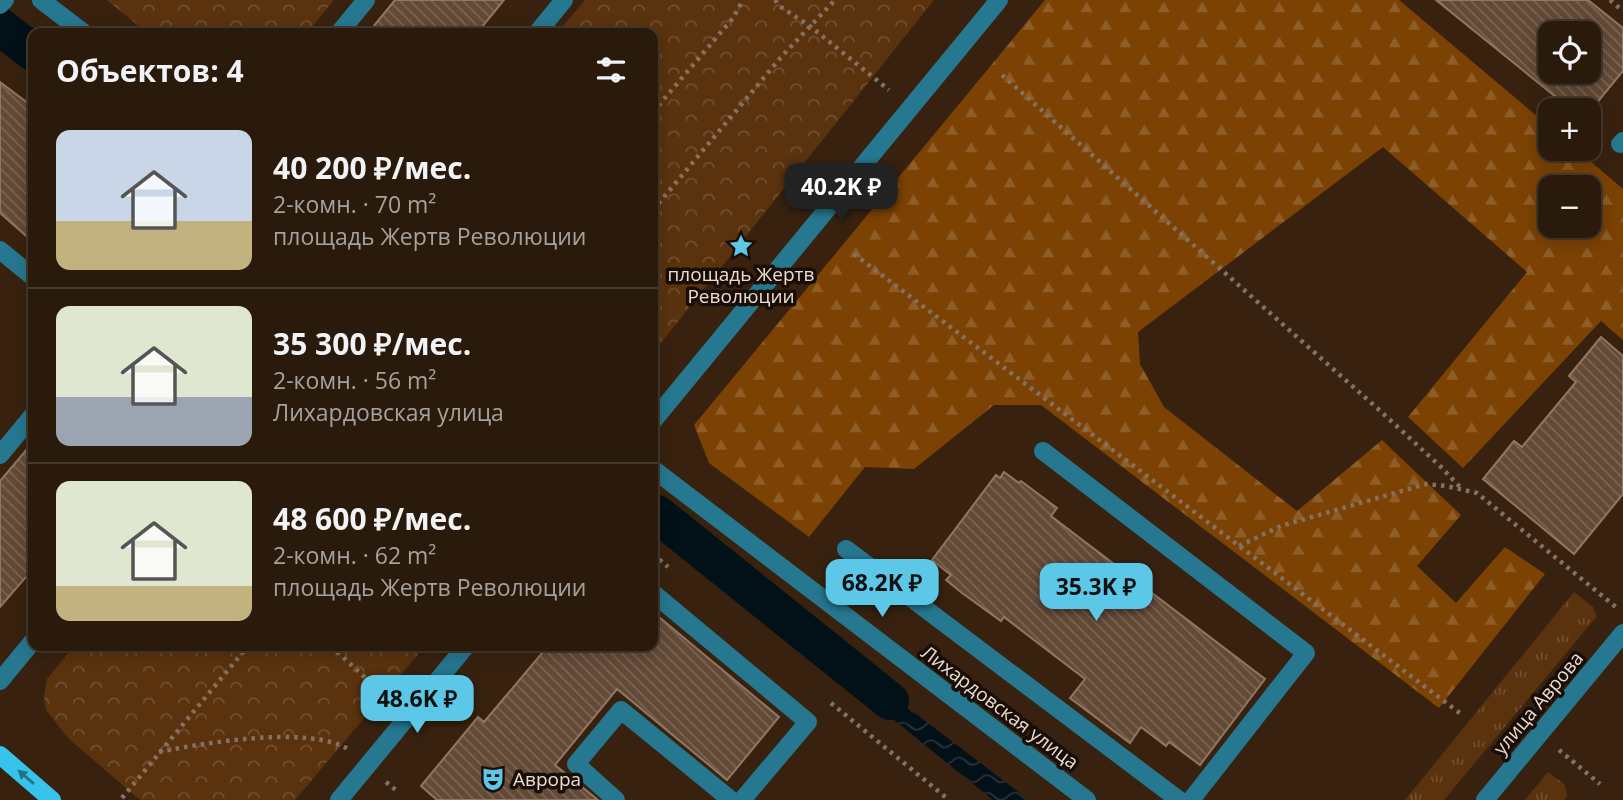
<!DOCTYPE html>
<html lang="ru">
<meta charset="utf-8">
<style>
:root{--surface:#2a1a0b;--page:#362719;--text:#f1f3f6;--muted:#a5a19d;--line:#46382c;--accent:#5dc7e8}
body{margin:0;font-family:"Open Sans",sans-serif;background:var(--page);color:var(--text);height:100vh;display:flex;flex-direction:column;font-size:26px;white-space:nowrap}
*{box-sizing:border-box;margin:0}
p{font-size:23px;color:var(--muted)}
.icon{flex:none;width:38px;height:38px;fill:none;stroke:currentColor;stroke-width:2;stroke-linecap:round;stroke-linejoin:round}
.map{position:relative;flex:1;overflow:hidden}
.details{position:absolute;left:28px;top:28px;width:630px;height:623px;display:flex;flex-direction:column;background:var(--surface);border-radius:14px;box-shadow:0 4px 18px #0003,0 0 0 2px var(--line)}
.details>*{flex:none}
.tools{position:absolute;left:1538px;top:21px;display:grid;gap:14px}
.tools a{display:grid;place-items:center;width:63px;height:63px;border-radius:14px;background:var(--surface);box-shadow:0 4px 18px #0003,0 0 0 2px var(--line);font-size:35px}
.price{position:absolute;translate:-50% -60px;padding:0 16px;border-radius:14px;background:var(--accent);color:#111;font-size:23px;line-height:46px;filter:drop-shadow(0 2px 4px #0008)}
.price::after{content:'';position:absolute;left:50%;top:42px;width:21px;height:16px;margin-left:-10px;background:inherit;clip-path:polygon(0 0,100% 0,50% 100%)}
.price.on{background:#222;color:#fff}
ul{padding:0;list-style:none}
li{display:flex;align-items:center;gap:21px;height:175px;padding:0 28px}
li+li{border-top:2px solid var(--line)}
li span{display:grid;place-items:center;flex:none;width:196px;height:140px;border-radius:14px;color:#555}
li>.icon{margin-inline-start:auto}
span .icon{width:84px;height:84px;fill:#fffc;stroke-width:1}
li b{font-size:30px}
h2{display:flex;justify-content:space-between;align-items:center;height:84px;padding:0 28px;font-size:30px}
.map>svg:first-child{display:block}
.grass{fill:url(#grass-tufts)}
.forest{fill:url(#forest-firs);fill-rule:evenodd}
.park{fill:url(#park-crowns)}
.water{fill:url(#water-waves)}
.lines{fill:none;stroke-linecap:round;stroke-linejoin:round}
.canal{stroke:#021117;stroke-width:38}
.building{fill:url(#building-back-hatch);stroke:#917662;stroke-width:2;fill-rule:evenodd}
.path{stroke:#847161;stroke-width:4.5;stroke-dasharray:3.5 5;stroke-linecap:butt}
.minor{stroke:#267890;stroke-width:18}
.major{stroke:#36c4ec;stroke-width:18}
.oneway{fill:#287285}
.labels{text-anchor:middle;dominant-baseline:central;stroke-width:7;stroke-linejoin:round;paint-order:stroke}
.poi-label{font-size:19px;fill:#ebdcd1;stroke:#180e07}
.street-label{font-size:19px;fill:#ebdcd1;stroke:#180e07}
</style>
<div class="map">
<svg width="1623" height="800" viewBox="0 0 1623 800">
<defs>
<pattern id="grass-tufts" width="24" height="20" patternUnits="userSpaceOnUse" patternTransform="scale(1.75)"><rect width="24" height="20" fill="#5a320e"/><path d="M3 7l-1-3M5 7V3M7 7l1-3M15 17l-1-3M17 17v-4M19 17l1-3" fill="none" stroke="#724f30"/></pattern>
<pattern id="forest-firs" width="22" height="20" patternUnits="userSpaceOnUse" patternTransform="scale(1.75)"><rect width="22" height="20" fill="#7b4204"/><path d="M5 1l3.5 6h-7zM16 11l3.5 6h-7z" fill="#8e5d28"/></pattern>
<pattern id="park-crowns" width="20" height="18" patternUnits="userSpaceOnUse" patternTransform="scale(1.75)"><rect width="20" height="18" fill="#5a320e"/><path d="M2 6a3 3 0 1 1 6 0M12 15a3 3 0 1 1 6 0" fill="none" stroke="#724f30"/></pattern>
<pattern id="water-waves" width="16" height="10" patternUnits="userSpaceOnUse" patternTransform="scale(1.75)"><rect width="16" height="10" fill="#021117"/><path d="M0 5q4-4 8 0t8 0" fill="none" stroke="#273338"/></pattern>
<pattern id="building-back-hatch" width="6" height="6" patternUnits="userSpaceOnUse" patternTransform="scale(1.75)"><rect width="6" height="6" fill="#634a37"/><path d="M-1 5l2 2M0 0l6 6M5-1l2 2" fill="none" stroke="#7a6453"/></pattern>
</defs>
<rect width="100%" height="100%" fill="#38220f"/>
<g class="grass">
<polygon points="1574,592 1593,607 1597,616 1444,800 1405,800"/>
<polygon points="1548,772 1565,785 1567,797 1564,800 1525,800"/>
</g>
<path class="forest" d="M1045,0h354l151,127v22h26l47,40v151l-22,-19 -138,147 -55,-51 119,-145 -144,-125 -245,185 2,32 24,43 133,104 85,-71 79,75 -44,51 39,37 49,-56 40,27 -106,134 -398,-303h-47l-80,64 -49,-2 -56,70 -100,-74 -15,-38zM1550,187h39v39h-39z"/>
<g class="park">
<polygon points="107,0 334,0 307,33 147,33"/>
<polygon points="585,0 934,0 653,353 653,33 557,33"/>
<polygon points="74,646 425,646 295,800 140,800 68,738 46,710 44,697 47,679"/>
</g>
<polygon class="water" points="853,666 1029,800 993,800 837,674"/>
<g class="lines">
<g class="canal">
<polyline points="0,27 33,52"/>
<polyline points="657,514 890,701"/>
</g>
</g>
<g class="building">
<polygon points="395,0 504,0 477,33 368,33"/>
<path d="M1436,0h152l35,28v43l-32,39h-19zM1550,33h39v39h-39z"/>
<polygon points="0,82 33,107 33,242 0,213"/>
<polygon points="1601,337 1623,356 1623,494 1574,554 1483,479 1514,441 1522,447 1576,382 1569,376"/>
<polygon points="33,442 33,569 0,607 0,481"/>
<polygon points="1004,472 1019,483 1021,481 1057,508 1051,516 1265,679 1200,765 1169,742 1166,746 1141,727 1130,743 1070,698 1085,679 1004,617 1001,621 962,593 946,580 951,575 932,560 996,475 1000,478"/>
<polygon points="653,612 779,717 727,780 617,689 555,765 598,800 437,800 421,786 478,717 484,722 548,646 653,646"/>
</g>
<g class="lines">
<g class="path">
<polyline points="775,0 781,7 811,27 889,90"/>
<polyline points="1610,0 1623,11"/>
<polyline points="1002,75 1377,408 1440,466 1462,489"/>
<polyline points="653,112 733,18 743,0"/>
<polyline points="653,210 782,56 835,0"/>
<polyline points="854,254 1461,714"/>
<polyline points="1239,546 1281,526 1426,484 1446,486 1477,493 1617,608"/>
<polyline points="653,554 668,567"/>
<polyline points="331,646 384,695"/>
<polyline points="831,703 949,800"/>
<polyline points="1559,750 1600,784"/>
<path d="M159,752c45,-9 149,-27 189,-3"/>
<polyline points="386,782 397,791"/>
<polyline points="122,798 248,646"/>
</g>
<g class="minor">
<polyline points="41,0 84,33"/>
<polyline points="0,5 5,0"/>
<polyline points="339,33 366,0"/>
<polyline points="537,33 564,0"/>
<polyline points="1620,144 1623,141"/>
<polyline points="0,250 33,277"/>
<polyline points="653,421 999,0"/>
<polyline points="1043,451 1306,653 1191,800"/>
<polyline points="0,455 33,415"/>
<polyline points="653,469 1087,800"/>
<polyline points="846,549 1179,800"/>
<polyline points="653,593 808,722 742,800"/>
<polyline points="0,681 33,641"/>
<polyline points="339,800 466,646"/>
<polyline points="616,800 576,764 621,710 731,800"/>
<polyline points="1485,800 1623,633"/>
</g>
<polyline class="major" points="0,755 52,800"/>
</g>
<defs><path id="oneway-solid" d="M-6-.8H1V-3.2L6.5 0L1 3.2V.8H-6Z" transform="scale(1.75)"/></defs>
<use class="oneway" href="#oneway-solid" transform="translate(26 777) rotate(-139)"/>
<defs>
<g id="sight-bare" transform="scale(1.89)"><path d="M0-6L1.8-2.2L6-1.7L2.9 1.2L3.7 5.4L0 3.3L-3.7 5.4L-2.9 1.2L-6-1.7L-1.8-2.2Z" fill="#5dc7e8" stroke="#180e07" stroke-width="2.5" paint-order="stroke"/></g>
<g id="theatre-bare" transform="scale(1.89)"><path d="M-5-5.5Q0-4 5-5.5V0Q5 5 0 6Q-5 5-5 0ZM-3.3-2.5H-1v1.5H-3.3ZM1-2.5H3.3v1.5H1ZM-2.8 1Q0 5.5 2.8 1Z" fill="#5dc7e8" stroke="#180e07" stroke-width="2.5" paint-order="stroke"/></g>
</defs>
<g fill-rule="evenodd">
<use href="#sight-bare" x="741" y="246"/>
<use href="#theatre-bare" x="493" y="779"/>
</g>
<g class="labels">
<g class="poi-label">
<text x="741" y="274">площадь Жертв<tspan x="741" dy="22">Революции</tspan></text>
<text x="513" y="779" text-anchor="start">Аврора</text>
</g>
<g class="street-label">
<text transform="translate(1538 703) rotate(-50)">улица Аврова</text>
<text transform="translate(1000 707) rotate(37)">Лихардовская улица</text>
</g>
</g>
</svg>
<div class="tools">
<a><svg class="icon" aria-label="locate" viewBox="0 0 24 24"><circle cx="12" cy="12" r="6"/><path d="M12 2v4M12 18v4M2 12h4M18 12h4"/></svg></a>
<a>+</a>
<a>−</a>
</div>
<b class="price on" style="left:841px;top:223px">40.2K ₽</b>
<b class="price" style="left:882px;top:619px">68.2K ₽</b>
<b class="price" style="left:1096px;top:623px">35.3K ₽</b>
<b class="price" style="left:417px;top:735px">48.6K ₽</b>
<section class="details">
<h2>Объектов: 4<svg class="icon" aria-label="filters" viewBox="0 0 24 24"><path d="M4 7h16M4 17h16"/><circle cx="9" cy="7" r="2"/><circle cx="15" cy="17" r="2"/></svg></h2>
<ul>
<li><span style="background:linear-gradient(#c9d6e8 65%,#c2b280 0)"><svg class="icon" aria-label="home" viewBox="0 0 24 24"><path d="M3 11l9-7 9 7M6 9v11h12V9"/></svg></span><div><b>40 200 ₽/мес.</b><p>2-комн. · 70 m²</p><p>площадь Жертв Революции</p></div></li>
<li><span style="background:linear-gradient(#dfe7d0 65%,#9aa5b1 0)"><svg class="icon" aria-label="home" viewBox="0 0 24 24"><path d="M3 11l9-7 9 7M6 9v11h12V9"/></svg></span><div><b>35 300 ₽/мес.</b><p>2-комн. · 56 m²</p><p>Лихардовская улица</p></div></li>
<li><span style="background:linear-gradient(#dfe7d0 75%,#c2b280 0)"><svg class="icon" aria-label="home" viewBox="0 0 24 24"><path d="M3 11l9-7 9 7M6 9v11h12V9"/></svg></span><div><b>48 600 ₽/мес.</b><p>2-комн. · 62 m²</p><p>площадь Жертв Революции</p></div></li>
</ul>
</section>
</div>
